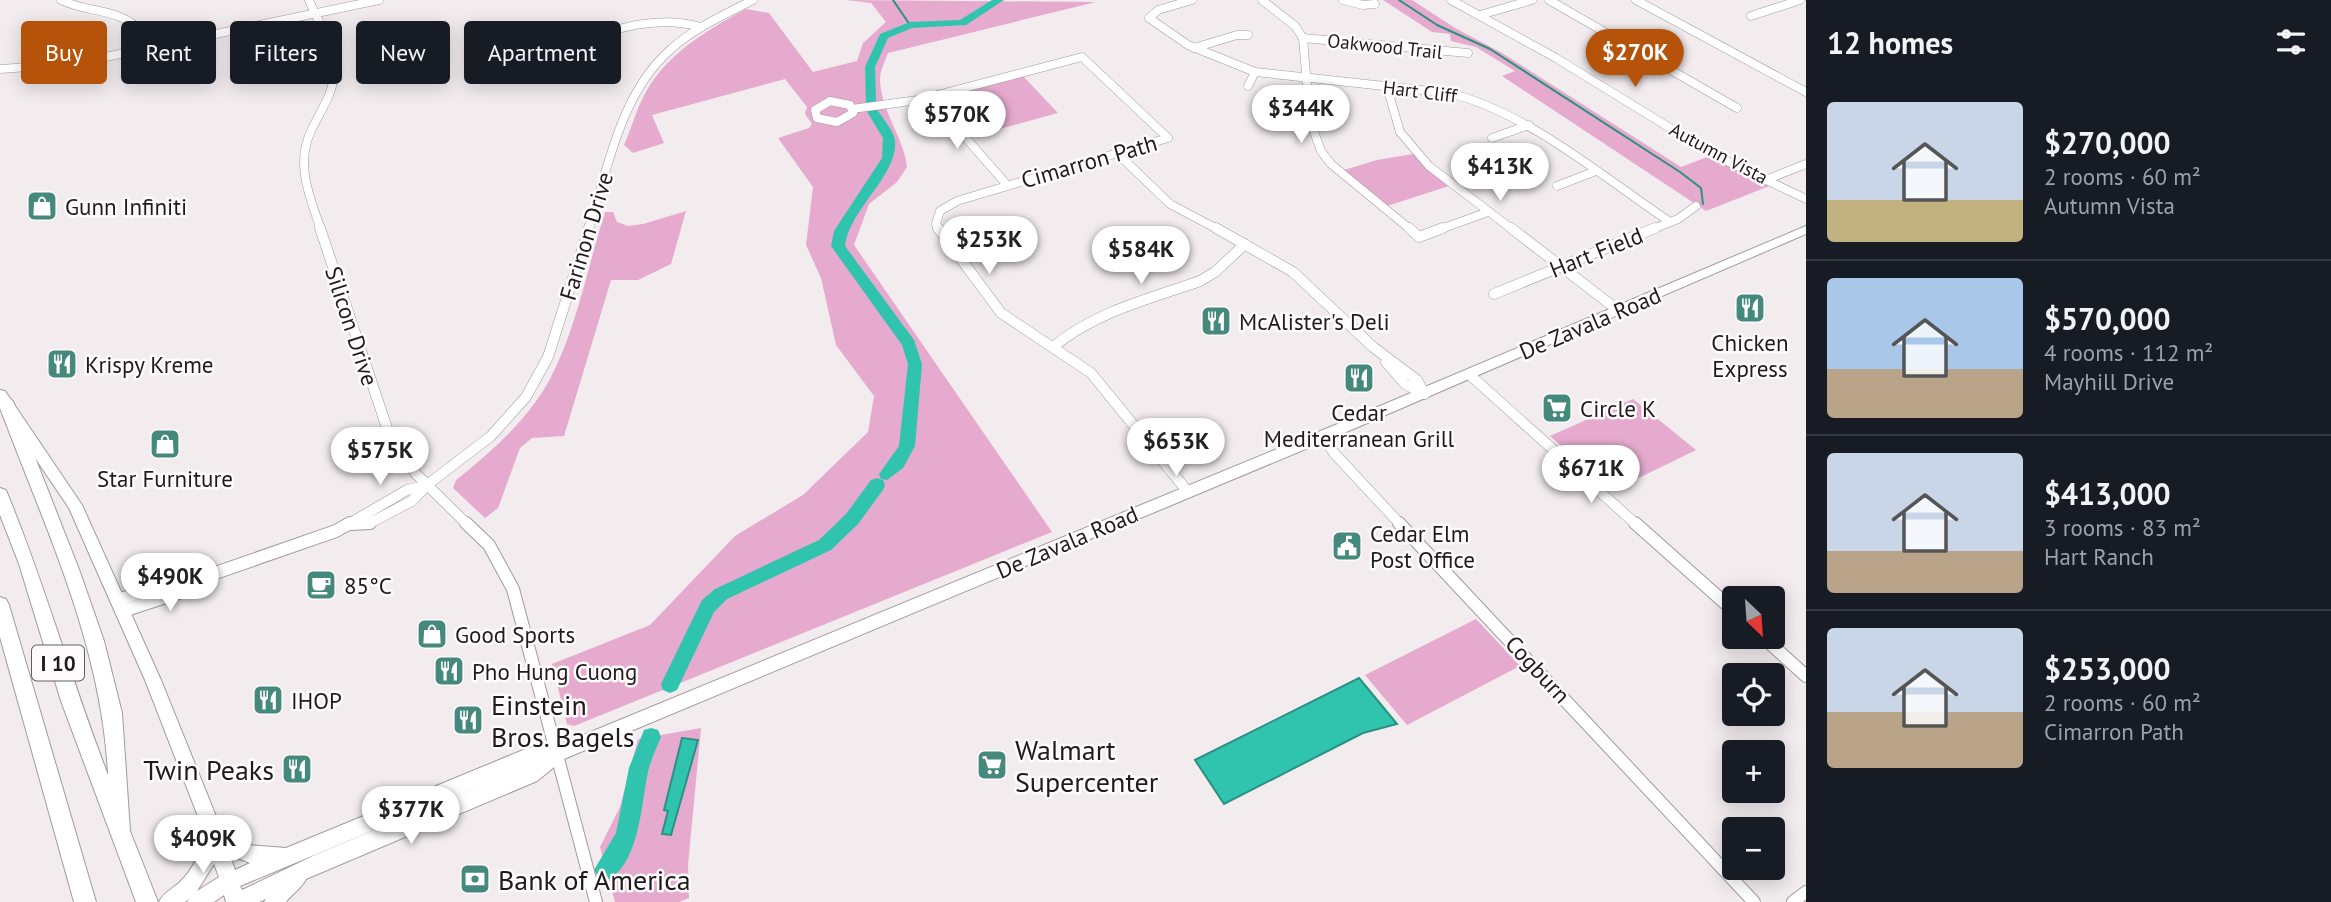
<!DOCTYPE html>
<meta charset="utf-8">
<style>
:root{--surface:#171b24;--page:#20242c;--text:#f1f3f6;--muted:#9ea1a6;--line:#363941;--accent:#b45309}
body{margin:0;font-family:"PT Sans",sans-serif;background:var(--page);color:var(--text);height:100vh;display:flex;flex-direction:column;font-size:26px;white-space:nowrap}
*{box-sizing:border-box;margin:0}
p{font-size:23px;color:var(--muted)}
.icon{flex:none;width:38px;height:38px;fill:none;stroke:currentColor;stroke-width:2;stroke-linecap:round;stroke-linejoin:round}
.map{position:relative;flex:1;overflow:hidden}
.details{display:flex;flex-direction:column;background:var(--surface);width:525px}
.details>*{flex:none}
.hud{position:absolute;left:21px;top:21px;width:665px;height:63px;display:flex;gap:14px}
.needle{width:46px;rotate:155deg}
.tools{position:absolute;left:1722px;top:586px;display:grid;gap:14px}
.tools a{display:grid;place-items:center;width:63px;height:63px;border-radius:7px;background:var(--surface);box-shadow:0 4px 18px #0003;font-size:35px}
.price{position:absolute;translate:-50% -60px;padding:0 16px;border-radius:24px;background:#fff;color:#222;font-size:23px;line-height:46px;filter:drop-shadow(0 2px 4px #0008)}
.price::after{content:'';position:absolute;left:50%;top:42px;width:21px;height:16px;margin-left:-10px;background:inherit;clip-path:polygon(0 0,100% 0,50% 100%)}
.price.current{background:var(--accent);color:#fff}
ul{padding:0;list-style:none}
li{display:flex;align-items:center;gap:21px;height:175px;padding:0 21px}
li+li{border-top:2px solid var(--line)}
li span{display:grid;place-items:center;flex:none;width:196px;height:140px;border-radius:7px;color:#555}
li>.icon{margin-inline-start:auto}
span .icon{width:84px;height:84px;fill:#fffc;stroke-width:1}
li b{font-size:30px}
h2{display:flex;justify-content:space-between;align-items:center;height:84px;padding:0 21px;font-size:30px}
.chip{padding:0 24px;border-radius:7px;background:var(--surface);box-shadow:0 4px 18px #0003;font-size:24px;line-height:63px}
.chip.current{background:var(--accent);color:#fff}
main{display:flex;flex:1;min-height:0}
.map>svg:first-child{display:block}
.green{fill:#e5aacd}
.water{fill:#30c4ae;stroke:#2b9182;stroke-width:2}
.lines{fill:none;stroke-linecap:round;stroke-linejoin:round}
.stream{stroke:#2b9182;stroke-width:2}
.river{fill:#30c4ae;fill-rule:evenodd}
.minor-far2-casing{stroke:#a19a9e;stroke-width:9}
.minor-far1-casing{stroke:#a19a9e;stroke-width:11}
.minor-casing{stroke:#a19a9e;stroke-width:14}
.major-casing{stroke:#a19a9e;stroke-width:2}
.highway-casing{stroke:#a19a9e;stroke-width:2}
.minor-far2{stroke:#fff;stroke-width:8}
.minor-far1{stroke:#fff;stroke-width:10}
.minor{stroke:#fff;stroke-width:12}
.major{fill:#fff;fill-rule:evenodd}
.highway{fill:#fff;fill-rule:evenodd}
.labels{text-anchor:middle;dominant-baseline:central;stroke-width:5;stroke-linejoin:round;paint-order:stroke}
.far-street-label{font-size:19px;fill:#1e1b1d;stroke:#fffafc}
.shield{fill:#fffafc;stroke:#625e60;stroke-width:2}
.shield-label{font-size:21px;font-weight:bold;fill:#1e1b1d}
.street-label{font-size:23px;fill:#1e1b1d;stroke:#fffafc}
.poi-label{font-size:23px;fill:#1e1b1d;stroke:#fffafc;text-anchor:start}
.near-poi-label{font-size:28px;fill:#1e1b1d;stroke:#fffafc;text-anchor:start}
</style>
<main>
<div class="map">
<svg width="1806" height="902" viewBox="0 0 1806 902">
<rect width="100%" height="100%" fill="#f2ecef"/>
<g class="green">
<path d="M846,0l250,2 -208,51c-3,8 -8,18 -8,26 0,30 24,59 27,88l-10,15 -28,22 -15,41 198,287 -478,194 -7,-2 -15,-60 98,-39 85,-89 68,-41 65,-63 6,-36 -38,-51 -15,-67 -15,-33 7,-58 -35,-49 31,-10 3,-4 -7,-10 2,-7 -22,-28 -133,36 12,28 -31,10 -9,-8c8,-18 13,-38 23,-55 22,-38 62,-61 99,-81l23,4 44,59 44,-11 6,-18 23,-21 -15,-19z"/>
<polygon points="1383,0 1412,0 1455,28 1502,53 1681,167 1710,156 1772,185 1706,211 1502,76 1515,71 1476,47 1451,41 1450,34 1432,32"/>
<polygon points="1023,76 1058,113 971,137 940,101 944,97"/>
<polygon points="1413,154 1449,186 1387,206 1344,170 1377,160"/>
<path d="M686,211l-15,53 -33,16h-27l-47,156 -32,2 -12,10 -22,60 -13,10 -32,-30 3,-8c35,-28 72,-60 94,-101 26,-49 38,-113 55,-167h8l4,10 11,4 15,-2z"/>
<polygon points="1633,399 1696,450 1612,491 1550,436"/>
<polygon points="1476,619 1520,666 1407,725 1365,675"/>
<polygon points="701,728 688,865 689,898 679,902 615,902 600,847 620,807 638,739"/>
</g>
<g class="water">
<polygon points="1359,678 1397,724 1363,733 1224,804 1195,760"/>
<polygon points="682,738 698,740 671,835 662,834 668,811 664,810"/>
</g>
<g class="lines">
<g class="stream">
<polyline points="893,0 910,25"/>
<polyline points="1399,0 1437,25 1490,49 1680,172 1701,188 1703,204"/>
</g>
<g class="river">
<polygon points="992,0 1004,0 966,25 912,28 888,38 875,67 876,102 866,104 865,67 880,34 910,22 960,20"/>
<path d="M872,107l4,1c6,9 17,22 19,32 4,35 -46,69 -50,106l69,94 8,24 -7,82 -12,22 -16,12 -6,-1 -2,-5 20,-28 9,-82 -6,-19 -71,-99 3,-15 48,-73 1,-20 -17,-28z"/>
<polygon points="877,478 883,480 885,485 883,490 858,524 831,550 727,599 714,612 677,690 670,693 663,690 661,684 702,600 715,589 819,540 846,514 871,480"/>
<path d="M651,728l7,2 3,7c-4,10 -9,20 -12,31 -8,31 -8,98 -44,113l-7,-4 -4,-7 22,-37 13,-65 15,-38z"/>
</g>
<g class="minor-far2-casing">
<g id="minor-far2">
<path d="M61,0c26,13 59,8 80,31l-1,19"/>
<path d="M309,0c9,22 25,46 25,71 0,23 -14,40 -23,60 -16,34 -1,66 10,99"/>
<path d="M1192,0l-34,10 -9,8 39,27 67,27 194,21c78,19 154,84 221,129"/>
<polyline points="1262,0 1295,26 1303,38 1310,121 1321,151 1331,164 1411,230"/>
<polyline points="1343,0 1363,5 1375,4"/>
<polyline points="1451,0 1556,58 1714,155 1806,199"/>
<polyline points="1549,0 1737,108"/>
<polyline points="1636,0 1806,92"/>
<polyline points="1480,15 1532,0"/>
<polyline points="1751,16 1800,0"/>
<path d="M571,35l8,5c-5,14 -21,14 -33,7l7,-9z"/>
<polyline points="1303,38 1468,53"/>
<path d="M579,40c40,-12 80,-25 122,-13"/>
<polyline points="1194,48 1237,35 1248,35"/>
<polyline points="0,69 72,64 379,0"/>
<polyline points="1248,86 1255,72"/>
<polyline points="1387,87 1400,132 1429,166 1513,230"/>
<polyline points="930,97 1007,185"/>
<polygon points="830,101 850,105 853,113 837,122 817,118 815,110"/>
<polyline points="852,109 918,100 1082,57 1168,138"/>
<polyline points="1492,138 1529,125"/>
<polyline points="1117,153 1170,204 1219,230"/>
<polyline points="1768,179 1806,164"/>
<polyline points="1557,186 1596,171"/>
<path d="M588,230c20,-61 32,-136 82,-180 24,-22 54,-35 83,-50"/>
<polyline points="938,230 936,224 940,211 957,201 1168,138"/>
<polyline points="1438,230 1488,212"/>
<polyline points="1651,230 1678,219 1696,206"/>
</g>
</g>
<g class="minor-far1-casing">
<g id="minor-far1">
<polyline points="320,228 390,437 416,474 468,525"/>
<polyline points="938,228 1001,313 1091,373 1188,492"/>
<polyline points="1216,228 1293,272 1373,347 1417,380 1425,394"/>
<polyline points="1409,228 1419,237 1443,228"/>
<polyline points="1511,228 1619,311"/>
<polyline points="1494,294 1655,228"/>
<path d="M1053,347c42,-35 96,-48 147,-66l15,-9 30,-28"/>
<polyline points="1386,362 1405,384 1424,394"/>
<polyline points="1470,375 1637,525"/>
<polyline points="1323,436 1334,453 1401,525"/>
<polyline points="352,524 368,524 412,501 427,485 491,436 526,397 548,357 589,228"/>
<polyline points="347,525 407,490 425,486"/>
</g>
</g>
<g class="minor-casing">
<g id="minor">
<polyline points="466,523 489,545 513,589 596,902"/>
<polyline points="1399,523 1754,902"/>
<polyline points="1635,523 1734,611"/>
<polyline points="352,524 370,523"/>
<polyline points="118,600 187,577 198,579"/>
<polyline points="123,611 184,591 198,579 336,531 350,523"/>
<polyline points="1763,637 1806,676"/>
<polyline points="1793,902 1806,892"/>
</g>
</g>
<g class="major-casing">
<path id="major" d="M1806,226v8l-462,199 -780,326 -27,22 -231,98c-4,9 -14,15 -20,23h-22l2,-3 -7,3h-33l-2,-7 -10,7h-27l2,-3 -4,3h-26c4,-9 13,-13 21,-20 13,-13 20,-28 26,-45l-61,-157 -76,-172 -69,-102v-16l5,1 77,114 79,175 61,151 26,14 38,3 242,-100 31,-3 776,-320zM529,765l-214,90 -73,35 -2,-4zM230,855l20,8 -15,7zM214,864l5,13 -22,14z"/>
</g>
<g class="highway-casing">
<g id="highway">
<path d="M5,395l8,6 67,171 24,69 18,72 8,118 28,71h-22l-75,-201 -42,-137 -19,-49v-27l6,2 2,5c38,92 64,188 100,280 -6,-130 -63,-247 -108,-367v-11z"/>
<polygon points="0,597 6,599 9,605 96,902 74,902 0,637"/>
</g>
</g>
<use href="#minor-far2" class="minor-far2"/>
<use href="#minor-far1" class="minor-far1"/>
<use href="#minor" class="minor"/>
<use href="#major" class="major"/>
<use href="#highway" class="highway"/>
</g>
<defs>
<g id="shop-square" transform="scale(1.575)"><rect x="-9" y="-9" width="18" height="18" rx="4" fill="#45887c" stroke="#fffafc"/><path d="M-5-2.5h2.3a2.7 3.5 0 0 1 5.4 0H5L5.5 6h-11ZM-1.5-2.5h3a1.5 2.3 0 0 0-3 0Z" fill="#fff"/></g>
<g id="restaurant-square" transform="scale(1.575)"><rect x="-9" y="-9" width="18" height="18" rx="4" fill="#45887c" stroke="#fffafc"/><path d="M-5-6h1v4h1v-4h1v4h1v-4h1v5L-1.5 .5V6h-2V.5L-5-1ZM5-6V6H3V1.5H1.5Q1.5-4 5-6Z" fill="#fff"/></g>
<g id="supermarket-square" transform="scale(1.575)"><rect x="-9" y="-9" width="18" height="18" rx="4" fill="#45887c" stroke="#fffafc"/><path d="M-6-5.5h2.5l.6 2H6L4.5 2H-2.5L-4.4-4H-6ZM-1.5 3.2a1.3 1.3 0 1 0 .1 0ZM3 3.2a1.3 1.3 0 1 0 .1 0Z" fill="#fff"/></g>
<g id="civic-square" transform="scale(1.575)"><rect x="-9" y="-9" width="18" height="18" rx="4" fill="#45887c" stroke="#fffafc"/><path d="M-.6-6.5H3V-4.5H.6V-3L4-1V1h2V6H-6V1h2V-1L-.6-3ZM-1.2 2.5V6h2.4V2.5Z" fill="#fff"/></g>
<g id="cafe-square" transform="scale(1.575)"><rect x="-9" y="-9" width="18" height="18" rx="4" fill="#45887c" stroke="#fffafc"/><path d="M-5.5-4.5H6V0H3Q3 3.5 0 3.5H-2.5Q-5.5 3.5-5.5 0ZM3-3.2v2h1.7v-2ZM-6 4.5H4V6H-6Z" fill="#fff"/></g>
<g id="bank-square" transform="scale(1.575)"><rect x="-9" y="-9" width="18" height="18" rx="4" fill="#45887c" stroke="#fffafc"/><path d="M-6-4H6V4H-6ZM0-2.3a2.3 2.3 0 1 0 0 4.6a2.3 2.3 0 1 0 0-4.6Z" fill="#fff"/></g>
</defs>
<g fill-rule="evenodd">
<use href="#shop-square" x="42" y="206"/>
<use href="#restaurant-square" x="1750" y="308"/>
<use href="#restaurant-square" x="1216" y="321"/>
<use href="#restaurant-square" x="62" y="364"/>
<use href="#restaurant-square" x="1359" y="378"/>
<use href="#supermarket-square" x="1557" y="408"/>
<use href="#shop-square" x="165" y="444"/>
<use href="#civic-square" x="1347" y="546"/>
<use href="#cafe-square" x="321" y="585"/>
<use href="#shop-square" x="432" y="634"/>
<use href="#restaurant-square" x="449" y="671"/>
<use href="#restaurant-square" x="268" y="700"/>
<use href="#restaurant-square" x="468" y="720"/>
<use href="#supermarket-square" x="992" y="765"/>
<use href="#restaurant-square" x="297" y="769"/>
<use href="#bank-square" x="475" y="879"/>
</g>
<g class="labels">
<g class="far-street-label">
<text transform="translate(1385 46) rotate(6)">Oakwood Trail</text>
<text transform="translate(1420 91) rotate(7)">Hart Cliff</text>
<text transform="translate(1719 153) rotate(28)">Autumn Vista</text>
</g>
<rect class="shield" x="32" y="645.5" width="52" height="35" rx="5"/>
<g class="shield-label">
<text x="58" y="663">I 10</text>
</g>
<g class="street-label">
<text transform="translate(1089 161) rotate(-16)">Cimarron Path</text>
<text transform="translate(586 236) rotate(-73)">Farinon Drive</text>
<text transform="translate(1596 252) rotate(-22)">Hart Field</text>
<text transform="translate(1590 323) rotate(-23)">De Zavala Road</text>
<text transform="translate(352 326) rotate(72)">Silicon Drive</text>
<text transform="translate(1067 542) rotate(-23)">De Zavala Road</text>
<text transform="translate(1538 669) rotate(47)">Cogburn</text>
</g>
<g class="poi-label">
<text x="65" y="206">Gunn Infiniti</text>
<text x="1239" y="321">McAlister's Deli</text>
<text x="1750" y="342" text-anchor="middle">Chicken<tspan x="1750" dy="26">Express</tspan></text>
<text x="85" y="364">Krispy Kreme</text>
<text x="1580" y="408">Circle K</text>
<text x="1359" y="412" text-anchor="middle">Cedar<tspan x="1359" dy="26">Mediterranean Grill</tspan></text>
<text x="165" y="478" text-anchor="middle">Star Furniture</text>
<text x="1370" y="533">Cedar Elm<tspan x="1370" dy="26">Post Office</tspan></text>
<text x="344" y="585">85°C</text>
<text x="455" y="634">Good Sports</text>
<text x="472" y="671">Pho Hung Cuong</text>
<text x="291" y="700">IHOP</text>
</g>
<g class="near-poi-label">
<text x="491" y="704">Einstein<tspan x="491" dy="32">Bros. Bagels</tspan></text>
<text x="1015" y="749">Walmart<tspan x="1015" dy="32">Supercenter</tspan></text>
<text x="274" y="769" text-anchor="end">Twin Peaks</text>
<text x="498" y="879">Bank of America</text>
</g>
</g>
</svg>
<div class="tools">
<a><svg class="needle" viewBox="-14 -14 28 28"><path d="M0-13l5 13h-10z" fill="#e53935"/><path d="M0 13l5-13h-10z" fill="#9ea1a6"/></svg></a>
<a><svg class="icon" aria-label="locate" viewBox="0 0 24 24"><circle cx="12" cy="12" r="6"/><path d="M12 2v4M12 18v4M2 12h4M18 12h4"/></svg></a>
<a>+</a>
<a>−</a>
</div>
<b class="price current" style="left:1635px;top:89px">$270K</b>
<b class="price" style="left:1301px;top:145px">$344K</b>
<b class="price" style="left:957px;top:151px">$570K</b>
<b class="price" style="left:1500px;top:203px">$413K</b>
<b class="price" style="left:989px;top:276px">$253K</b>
<b class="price" style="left:1141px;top:286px">$584K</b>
<b class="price" style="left:1176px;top:478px">$653K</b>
<b class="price" style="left:380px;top:487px">$575K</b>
<b class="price" style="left:1591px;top:505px">$671K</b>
<b class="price" style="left:170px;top:613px">$490K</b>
<b class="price" style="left:411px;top:846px">$377K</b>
<b class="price" style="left:203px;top:875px">$409K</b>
<div class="hud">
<a class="chip current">Buy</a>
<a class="chip">Rent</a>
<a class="chip">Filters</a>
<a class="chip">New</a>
<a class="chip">Apartment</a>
</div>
</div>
<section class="details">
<h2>12 homes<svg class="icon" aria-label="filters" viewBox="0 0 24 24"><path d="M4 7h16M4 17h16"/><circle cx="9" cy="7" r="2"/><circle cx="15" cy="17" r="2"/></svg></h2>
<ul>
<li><span style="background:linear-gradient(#c9d6e8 70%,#c2b280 0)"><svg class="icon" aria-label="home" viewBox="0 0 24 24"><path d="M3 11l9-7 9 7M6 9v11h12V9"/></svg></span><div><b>$270,000</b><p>2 rooms · 60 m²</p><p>Autumn Vista</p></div></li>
<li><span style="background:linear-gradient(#a9c7e8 65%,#b9a48a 0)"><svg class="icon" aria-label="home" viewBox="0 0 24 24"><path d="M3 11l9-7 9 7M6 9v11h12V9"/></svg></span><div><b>$570,000</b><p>4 rooms · 112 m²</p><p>Mayhill Drive</p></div></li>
<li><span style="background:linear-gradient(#c9d6e8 70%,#b9a48a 0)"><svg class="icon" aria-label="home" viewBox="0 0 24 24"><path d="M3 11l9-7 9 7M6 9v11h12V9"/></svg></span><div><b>$413,000</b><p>3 rooms · 83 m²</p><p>Hart Ranch</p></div></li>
<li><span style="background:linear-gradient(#c9d6e8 60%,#b9a48a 0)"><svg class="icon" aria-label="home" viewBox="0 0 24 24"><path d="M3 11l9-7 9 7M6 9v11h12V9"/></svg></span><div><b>$253,000</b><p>2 rooms · 60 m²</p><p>Cimarron Path</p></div></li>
</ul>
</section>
</main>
